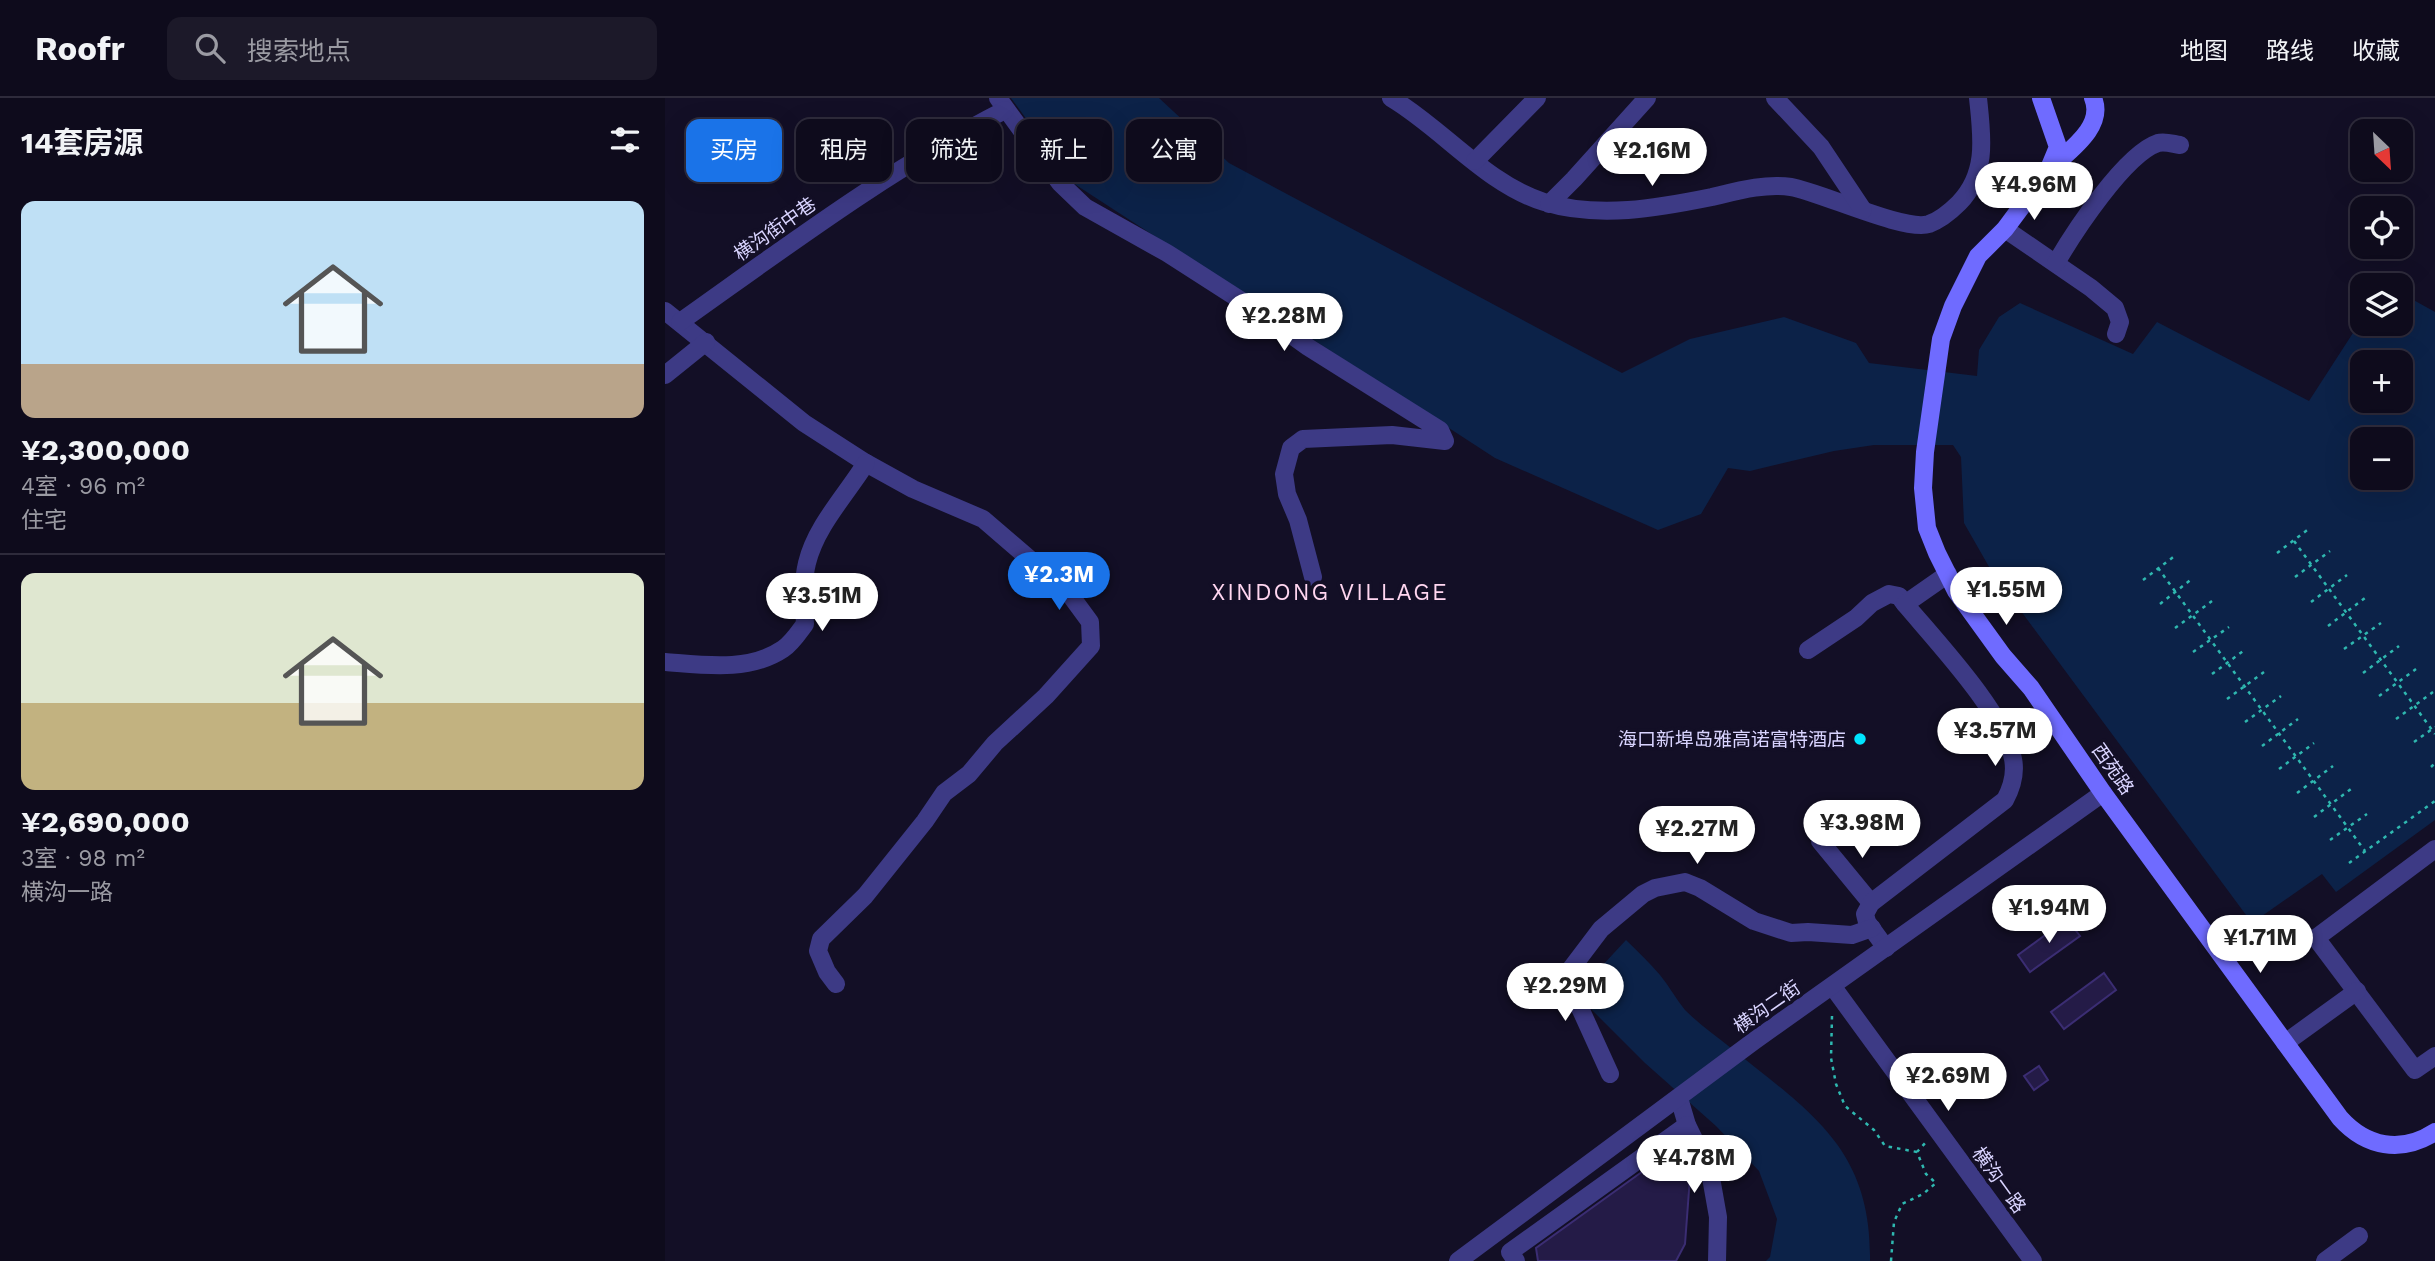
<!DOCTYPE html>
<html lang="zh">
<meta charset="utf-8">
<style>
:root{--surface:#0e0b1c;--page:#1c1929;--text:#f1f3f6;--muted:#9b9ba3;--line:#2e2b3b;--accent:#1a73e8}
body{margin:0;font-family:"Work Sans","Noto Sans SC",sans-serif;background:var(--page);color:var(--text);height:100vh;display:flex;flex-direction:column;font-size:26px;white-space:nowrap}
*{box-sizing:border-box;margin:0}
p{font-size:23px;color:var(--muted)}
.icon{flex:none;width:38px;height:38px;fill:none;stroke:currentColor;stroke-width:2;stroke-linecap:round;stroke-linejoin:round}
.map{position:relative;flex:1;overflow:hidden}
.side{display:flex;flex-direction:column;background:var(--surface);width:665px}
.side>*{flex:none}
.top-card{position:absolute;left:21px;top:21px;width:665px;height:63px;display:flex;gap:14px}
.needle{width:46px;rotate:155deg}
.controls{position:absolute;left:1685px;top:21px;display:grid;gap:14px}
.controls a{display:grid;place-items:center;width:63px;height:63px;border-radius:14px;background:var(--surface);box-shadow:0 7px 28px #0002,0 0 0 2px var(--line);font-size:35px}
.price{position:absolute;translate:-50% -60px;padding:0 16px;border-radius:24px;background:#fff;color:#222;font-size:23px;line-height:46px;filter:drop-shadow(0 2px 4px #0008)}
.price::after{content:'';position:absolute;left:50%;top:42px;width:21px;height:16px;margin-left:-10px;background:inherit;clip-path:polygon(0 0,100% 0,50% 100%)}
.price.current{background:var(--accent);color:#fff}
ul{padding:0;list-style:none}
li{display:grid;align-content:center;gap:14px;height:371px;padding:0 21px}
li+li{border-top:2px solid var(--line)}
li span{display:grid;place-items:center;height:217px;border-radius:14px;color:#555}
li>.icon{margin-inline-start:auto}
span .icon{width:126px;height:126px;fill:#fffc;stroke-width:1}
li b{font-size:30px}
h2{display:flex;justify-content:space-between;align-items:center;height:84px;padding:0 21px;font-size:30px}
.pill{padding:0 24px;border-radius:14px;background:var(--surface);box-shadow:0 7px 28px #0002,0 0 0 2px var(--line);font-size:24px;line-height:63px}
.pill.current{background:var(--accent);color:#fff}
header{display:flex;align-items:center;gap:42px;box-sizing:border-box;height:98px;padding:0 35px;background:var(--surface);border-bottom:2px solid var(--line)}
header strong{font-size:33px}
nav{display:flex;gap:38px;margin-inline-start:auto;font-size:24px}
.search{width:490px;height:63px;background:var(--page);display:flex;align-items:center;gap:18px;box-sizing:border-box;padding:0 24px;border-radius:14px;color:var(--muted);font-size:26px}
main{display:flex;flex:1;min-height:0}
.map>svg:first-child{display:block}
.water{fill:#0c2248;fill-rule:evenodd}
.building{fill:#241b47;stroke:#3b2d73;stroke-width:2}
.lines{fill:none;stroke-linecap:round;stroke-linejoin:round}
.path{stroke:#2fb8b0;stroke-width:2.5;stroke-dasharray:3.5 5;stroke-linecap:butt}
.minor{stroke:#3d3a85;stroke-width:18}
.tertiary{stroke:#3d3a85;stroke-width:18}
.secondary{stroke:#6f6bff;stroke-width:18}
.poi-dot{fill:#00e5ff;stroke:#130f26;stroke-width:2.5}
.labels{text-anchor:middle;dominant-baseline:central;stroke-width:7;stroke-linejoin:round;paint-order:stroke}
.street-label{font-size:19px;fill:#d9d4ff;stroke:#130f26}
.poi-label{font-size:19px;fill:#d9d4ff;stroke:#130f26;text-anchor:end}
.quarter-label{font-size:23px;letter-spacing:2px;fill:#ffd6f0;stroke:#130f26}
</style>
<header>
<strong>Roofr</strong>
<div class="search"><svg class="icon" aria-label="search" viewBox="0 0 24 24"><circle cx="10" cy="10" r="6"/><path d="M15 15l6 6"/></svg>搜索地点</div>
<nav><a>地图</a><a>路线</a><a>收藏</a></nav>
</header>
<main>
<section class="side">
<h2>14套房源<svg class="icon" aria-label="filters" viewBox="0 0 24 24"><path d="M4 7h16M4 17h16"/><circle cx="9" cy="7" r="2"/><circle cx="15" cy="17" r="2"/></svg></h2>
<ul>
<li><span style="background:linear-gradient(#bfe0f5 75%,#b9a48a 0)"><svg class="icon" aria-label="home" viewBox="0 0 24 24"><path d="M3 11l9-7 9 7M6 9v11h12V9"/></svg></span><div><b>¥2,300,000</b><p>4室 · 96 m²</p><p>住宅</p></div></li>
<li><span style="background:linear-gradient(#dfe7d0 60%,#c2b280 0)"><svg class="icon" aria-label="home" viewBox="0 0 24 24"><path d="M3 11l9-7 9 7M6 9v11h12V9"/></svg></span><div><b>¥2,690,000</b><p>3室 · 98 m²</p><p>横沟一路</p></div></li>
</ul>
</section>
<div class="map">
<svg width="1770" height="1163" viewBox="0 0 1770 1163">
<rect width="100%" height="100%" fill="#130f26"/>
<g class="water">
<path d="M346,0h148l70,65 393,210 68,-34 94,-22 72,26 13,20 108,13 2,-26 20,-33 21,-14 113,51 24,-32 152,79 53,-82 1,5h38v-31l34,19v508l-99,72 -14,-18 -70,49 -260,-351 -28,-49 -3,-66 -8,-12h-79l-40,6 -84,20 -22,-3 -27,46 -43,16 -163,-72 -422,-275zM1698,264h38v39h-38zM1698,341h38v39h-38z"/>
<path d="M961,842c12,12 24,23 34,35 9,11 16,24 25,35 14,14 31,26 46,38 79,64 141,100 139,213h-104l4,-4 7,-38 -18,-48 -43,-45 -71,-63 -69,-69z"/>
</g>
<g class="building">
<polygon points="1402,821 1415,838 1365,874 1353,857"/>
<polygon points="1439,875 1451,892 1399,931 1386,914"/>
<polygon points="1374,968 1383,982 1369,992 1359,978"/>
<polygon points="1006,1053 1013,1055 1019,1060 1025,1072 1025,1079 1020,1146 1011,1163 873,1163 871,1150"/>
</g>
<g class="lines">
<g class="path">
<polyline points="1629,443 1770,636"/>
<polyline points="1612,455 1645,430"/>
<polyline points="1493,470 1700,753"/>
<polyline points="1630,479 1665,453"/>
<polyline points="1478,482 1511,457"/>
<polyline points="1646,504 1682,477"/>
<polyline points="1495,506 1528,480"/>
<polyline points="1663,528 1700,500"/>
<polyline points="1510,530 1547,503"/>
<polyline points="1679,551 1716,525"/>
<polyline points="1528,554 1564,529"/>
<polyline points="1698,575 1734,548"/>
<polyline points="1547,576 1581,551"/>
<polyline points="1714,598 1751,571"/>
<polyline points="1562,601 1599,574"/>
<polyline points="1731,621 1768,594"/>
<polyline points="1580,624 1616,598"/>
<polyline points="1749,644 1770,629"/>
<polyline points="1597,648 1633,621"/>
<polyline points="1766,669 1770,665"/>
<polyline points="1614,671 1649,645"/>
<polyline points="1632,695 1668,668"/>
<polyline points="1649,719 1686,691"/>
<polyline points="1665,742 1702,716"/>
<polyline points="1684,765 1770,703"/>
<polyline points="1167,918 1166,960 1171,986 1180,1008 1209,1032 1220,1048 1252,1054"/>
<polyline points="1226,1163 1229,1124 1237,1106 1258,1096 1271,1085 1261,1076 1252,1054 1262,1043"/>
</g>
<g class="minor">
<polyline points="333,0 395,85 420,109 502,155 597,216 643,249 775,332 780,343 727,337 638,341 626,350 619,376 622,396 633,422 648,479"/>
<path d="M726,0c51,30 95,86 153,104 54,17 114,6 168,-5 25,-6 53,-14 79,-10 29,5 114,45 138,37 11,-4 22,-13 30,-21 29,-30 23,-67 19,-105"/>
<polyline points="1110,0 1156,49 1198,112"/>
<polyline points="810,63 872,0"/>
<polyline points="884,106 909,81 982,0"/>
<polyline points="1340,131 1426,190 1450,210 1455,224 1451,236"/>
<path d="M1391,165c18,-31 69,-109 102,-120 7,-2 15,1 22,2"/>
<polyline points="0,213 139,325 201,365 248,391 318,421 403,494 425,524 426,548 381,598 330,645 304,676 279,695 260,723 200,798 156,841 153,853 162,874 171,886"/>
<path d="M15,224c106,-75 209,-153 325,-212"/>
<polyline points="0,277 41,244"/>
<polyline points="1143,552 1191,520 1207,505 1224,496 1234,498 1240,506"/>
<path d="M0,564c39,3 84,10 118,-13 9,-6 16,-17 22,-25 -1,-20 -3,-40 2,-61 9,-37 39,-68 59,-100"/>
<polyline points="1155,743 1206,805"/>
<polyline points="1770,751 1651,840 1750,972 1770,958"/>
<path d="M1221,850l-19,-26 -2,-8 6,-11 134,-103c7,-13 11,-26 8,-41 -8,-45 -77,-118 -108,-155l43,-30"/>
<polyline points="1620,945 1692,893"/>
<polyline points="945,976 915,910 905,900 902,887 905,872 936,831 978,796 990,790 1020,784 1035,790 1089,823 1126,835 1143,834 1187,837 1207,830"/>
<polyline points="1014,1000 1022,1027 1045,1074 1053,1119 1052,1163"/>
<polyline points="851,1163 845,1154 1022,1027"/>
<polyline points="1660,1163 1694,1138"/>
</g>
<g class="tertiary">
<polyline points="1168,889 1368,1163"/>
<polyline points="793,1163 1089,943 1438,695"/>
</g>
<g class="secondary">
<path d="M1376,0l17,49 -10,24 -43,58 -27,27 -25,50 -12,33 -16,113 -2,36 4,40 10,25 19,38 47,65 28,32 72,105 237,325c26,29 61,36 95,14"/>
<path d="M1388,68c17,-16 52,-40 40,-68"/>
</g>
</g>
<circle class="poi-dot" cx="1195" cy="641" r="7"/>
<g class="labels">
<g class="street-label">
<text transform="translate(110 131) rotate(-35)">横沟街中巷</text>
<text transform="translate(1448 671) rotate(55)">西苑路</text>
<text transform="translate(1102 909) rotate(-35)">横沟二街</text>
<text transform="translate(1334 1082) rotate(54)">横沟一路</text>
</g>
<g class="poi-label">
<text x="1181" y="641">海口新埠岛雅高诺富特酒店</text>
</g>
<g class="quarter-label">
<text x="665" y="494">XINDONG VILLAGE</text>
</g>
</g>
</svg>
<div class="controls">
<a><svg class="needle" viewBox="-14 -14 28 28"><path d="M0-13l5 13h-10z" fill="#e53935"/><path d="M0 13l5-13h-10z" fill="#9b9ba3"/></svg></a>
<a><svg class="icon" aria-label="locate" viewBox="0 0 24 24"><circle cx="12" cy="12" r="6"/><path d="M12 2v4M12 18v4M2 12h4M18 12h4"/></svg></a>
<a><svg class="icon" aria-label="layers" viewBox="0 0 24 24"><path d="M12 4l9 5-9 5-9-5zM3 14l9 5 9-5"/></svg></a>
<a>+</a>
<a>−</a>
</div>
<b class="price" style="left:987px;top:90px">¥2.16M</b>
<b class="price" style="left:1369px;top:124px">¥4.96M</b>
<b class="price" style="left:619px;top:255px">¥2.28M</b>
<b class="price current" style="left:394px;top:514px">¥2.3M</b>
<b class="price" style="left:1341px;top:529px">¥1.55M</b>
<b class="price" style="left:157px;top:535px">¥3.51M</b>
<b class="price" style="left:1330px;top:670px">¥3.57M</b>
<b class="price" style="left:1197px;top:762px">¥3.98M</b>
<b class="price" style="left:1032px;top:768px">¥2.27M</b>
<b class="price" style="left:1384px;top:847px">¥1.94M</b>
<b class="price" style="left:1595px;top:877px">¥1.71M</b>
<b class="price" style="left:900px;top:925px">¥2.29M</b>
<b class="price" style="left:1283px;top:1015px">¥2.69M</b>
<b class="price" style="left:1029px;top:1097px">¥4.78M</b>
<div class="top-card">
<a class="pill current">买房</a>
<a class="pill">租房</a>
<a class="pill">筛选</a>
<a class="pill">新上</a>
<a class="pill">公寓</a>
</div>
</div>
</main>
